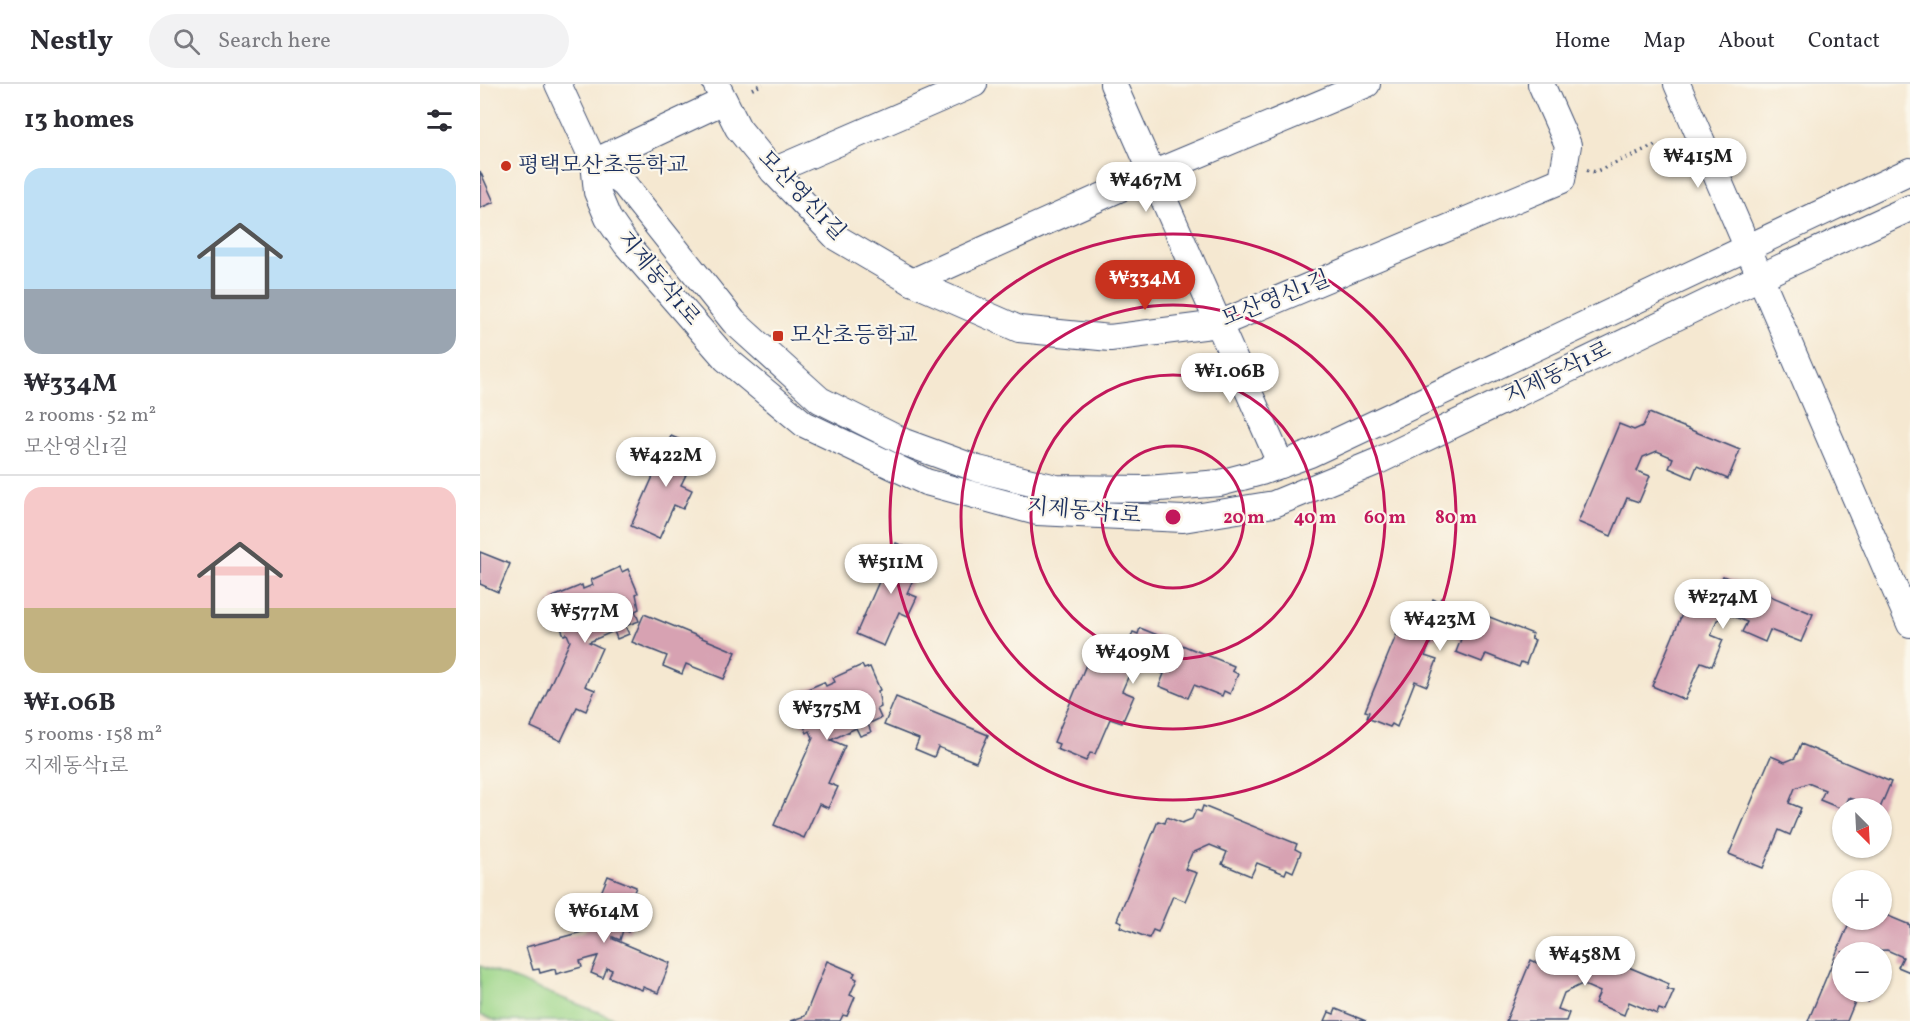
<!DOCTYPE html>
<meta charset="utf-8">
<style>
:root{--surface:#fff;--page:#f2f2f3;--text:#2b2b33;--muted:#7c7c81;--line:#e1e1e2;--accent:#c8321e}
body{margin:0;font-family:Vollkorn,"Noto Serif KR",serif;background:var(--page);color:var(--text);height:100vh;display:flex;flex-direction:column;font-size:22px;white-space:nowrap}
*{box-sizing:border-box;margin:0}
p{font-size:20px;color:var(--muted)}
.icon{flex:none;width:33px;height:33px;fill:none;stroke:currentColor;stroke-width:2;stroke-linecap:round;stroke-linejoin:round}
.map{position:relative;flex:1;overflow:hidden}
.details{display:flex;flex-direction:column;background:var(--surface);width:480px}
.details>*{flex:none}
.needle{width:39px;rotate:156deg}
.buttons{position:absolute;left:1352px;top:714px;display:grid;gap:12px}
.buttons a{display:grid;place-items:center;width:60px;height:60px;border-radius:50%;background:var(--surface);box-shadow:0 2px 4px #0004;font-size:30px}
.price{position:absolute;translate:-50% -51px;padding:0 14px;border-radius:21px;background:#fff;color:#222;font-size:20px;line-height:39px;filter:drop-shadow(0 2px 3px #0008)}
.price::after{content:'';position:absolute;left:50%;top:36px;width:18px;height:14px;margin-left:-9px;background:inherit;clip-path:polygon(0 0,100% 0,50% 100%)}
.price.selected{background:var(--accent);color:#fff}
ul{padding:0;list-style:none}
li{display:grid;align-content:center;gap:12px;height:318px;padding:0 24px}
li+li{border-top:2px solid var(--line)}
li span{display:grid;place-items:center;height:186px;border-radius:18px;color:#555}
li>.icon{margin-inline-start:auto}
span .icon{width:108px;height:108px;fill:#fffc;stroke-width:1}
li b{font-size:26px}
h2{display:flex;justify-content:space-between;align-items:center;height:72px;padding:0 24px;font-size:26px}
header{display:flex;align-items:center;gap:36px;box-sizing:border-box;height:84px;padding:0 30px;background:var(--surface);border-bottom:2px solid var(--line)}
header strong{font-size:28px}
nav{display:flex;gap:33px;margin-inline-start:auto;font-size:21px}
.search{width:420px;height:54px;background:var(--page);display:flex;align-items:center;gap:15px;box-sizing:border-box;padding:0 21px;border-radius:33px;color:var(--muted);font-size:22px}
main{display:flex;flex:1;min-height:0}
.map>svg:first-child{display:block}
.green{fill:#9cd588;stroke:#5c8273;stroke-width:1.5}
.building{fill:#d7a2b2}
.lines{fill:none;stroke-linecap:round;stroke-linejoin:round}
.minor-casing{stroke:#3c4b6f;stroke-width:28}
.path{stroke:#3c4b6f;stroke-width:4;stroke-dasharray:1.5 4.5;stroke-linecap:butt}
.minor{stroke:#fff;stroke-width:26}
.ring{fill:none;stroke:#c2185b;stroke-width:3}
.poi-dot{fill:#c8321e;stroke:#fbf7ec;stroke-width:2}
.labels{text-anchor:middle;dominant-baseline:central;stroke-width:4.5;stroke-linejoin:round;paint-order:stroke}
.poi-label{font-size:22px;fill:#1b2f5e;stroke:#fbf7ec;text-anchor:start}
.street-label{font-size:22px;fill:#1b2f5e;stroke:#fbf7ec}
.centre{fill:#c2185b;stroke:#fbf7ec;stroke-width:3}
.ring-label{font-size:18px;text-anchor:middle;font-weight:bold;fill:#c2185b;stroke:#fbf7ec;stroke-width:4.5;stroke-linejoin:round;paint-order:stroke}
</style>
<header>
<strong>Nestly</strong>
<div class="search"><svg class="icon" aria-label="search" viewBox="0 0 24 24"><circle cx="10" cy="10" r="6"/><path d="M15 15l6 6"/></svg>Search here</div>
<nav><a>Home</a><a>Map</a><a>About</a><a>Contact</a></nav>
</header>
<main>
<section class="details">
<h2>13 homes<svg class="icon" aria-label="filters" viewBox="0 0 24 24"><path d="M4 7h16M4 17h16"/><circle cx="9" cy="7" r="2"/><circle cx="15" cy="17" r="2"/></svg></h2>
<ul>
<li><span style="background:linear-gradient(#bfe0f5 65%,#9aa5b1 0)"><svg class="icon" aria-label="home" viewBox="0 0 24 24"><path d="M3 11l9-7 9 7M6 9v11h12V9"/></svg></span><div><b>₩334M</b><p>2 rooms · 52 m²</p><p>모산영신1길</p></div></li>
<li><span style="background:linear-gradient(#f6c9c9 65%,#c2b280 0)"><svg class="icon" aria-label="home" viewBox="0 0 24 24"><path d="M3 11l9-7 9 7M6 9v11h12V9"/></svg></span><div><b>₩1.06B</b><p>5 rooms · 158 m²</p><p>지제동삭1로</p></div></li>
</ul>
</section>
<div class="map">
<svg width="1430" height="937" viewBox="0 0 1430 937">
<rect width="100%" height="100%" fill="#fbf7ec"/>
<filter id="ink" filterUnits="userSpaceOnUse"><feTurbulence type="fractalNoise" baseFrequency=".0167" numOctaves="2"/><feDisplacementMap in="SourceGraphic" scale="12" xChannelSelector="R" yChannelSelector="G"/><feConvolveMatrix kernelMatrix="1 2 1 2 8 2 1 2 1" color-interpolation-filters="sRGB"/></filter>
<filter id="wash" filterUnits="userSpaceOnUse"><feTurbulence type="fractalNoise" baseFrequency=".008" numOctaves="4" result="noise"/><feDisplacementMap in="SourceGraphic" scale="24" xChannelSelector="R" yChannelSelector="G"/><feGaussianBlur stdDeviation="1.35" result="paint"/><feColorMatrix in="noise" values="0 0 0 0 0 0 0 0 0 0 0 0 0 0 0 0 0 1.4 0 .05"/><feComposite in="paint" operator="in"/></filter>
<g filter="url(#wash)">
<rect width="100%" height="100%" fill="#f5e8d1"/>
<polygon class="green" points="0,882 141,937 17,937 0,931"/>
<g id="blocks">
<g class="building">
<polygon points="0,87 14,118 0,124"/>
<polygon points="1169,329 1260,366 1248,395 1217,382 1212,394 1189,384 1193,374 1177,367 1163,373 1157,387 1170,392 1159,418 1147,414 1131,452 1098,438 1139,340 1154,346 1163,342"/>
<polygon points="191,352 219,364 201,401 212,406 203,425 194,421 179,455 151,442"/>
<polygon points="416,459 444,471 427,509 437,513 428,532 419,528 404,562 376,550"/>
<polygon points="0,468 30,480 18,508 0,500"/>
<polygon points="140,483 142,488 148,485 158,509 156,510 159,525 155,527 159,537 145,542 149,550 137,555 134,547 109,558 122,564 105,602 115,606 106,627 97,623 81,657 51,643 90,557 87,550 84,551 80,542 78,543 68,520 75,517 73,513 102,501 103,505 113,501 111,496"/>
<polygon points="1243,492 1333,530 1321,558 1290,546 1285,558 1262,548 1267,538 1251,531 1237,536 1231,551 1243,556 1232,582 1221,578 1205,616 1172,602 1213,504 1227,510 1237,506"/>
<polygon points="961,514 1053,550 1051,555 1055,556 1046,580 1041,578 1039,583 1006,570 1002,578 976,568 981,555 965,549 952,555 945,572 957,576 947,602 935,597 917,643 912,640 910,643 887,634 889,628 885,627 927,525 932,526 933,523 943,527 950,524 953,515 959,518"/>
<polygon points="164,530 256,568 244,595 206,580 202,590 183,582 187,572 152,558"/>
<polygon points="660,544 754,582 752,587 758,590 750,610 744,607 742,612 714,601 708,614 679,602 684,590 667,583 649,591 642,607 654,612 642,639 630,635 615,670 610,669 606,677 577,665 579,660 574,658 615,559 622,561 624,556 639,562 649,557 653,548 658,550"/>
<polygon points="382,581 384,585 390,583 400,606 398,607 401,623 397,625 401,634 388,640 391,648 380,652 376,644 351,656 365,662 348,699 358,703 348,724 339,720 324,754 294,741 333,654 330,647 327,649 323,640 321,641 311,617 317,614 316,610 344,598 346,602 355,598 353,594"/>
<polygon points="416,613 508,651 496,678 458,663 454,673 435,665 439,655 404,641"/>
<polygon points="1321,660 1411,698 1400,724 1368,714 1362,725 1340,716 1345,706 1328,699 1315,704 1309,719 1321,724 1310,751 1299,746 1283,784 1249,770 1291,672 1305,678 1315,674"/>
<polygon points="723,722 817,760 815,765 821,768 813,788 807,785 805,790 777,779 771,792 742,780 747,768 730,761 712,769 705,785 717,789 705,817 693,812 678,848 673,846 669,854 640,843 642,838 637,836 678,737 685,739 687,733 702,739 712,735 716,726 721,728"/>
<polygon points="128,792 156,803 154,808 158,810 151,825 156,827 148,848 143,846 140,856 133,853 133,855 190,879 178,909 163,903 162,906 129,893 132,886 127,884 123,894 111,889 118,872 100,877 102,883 76,890 75,885 60,889 59,885 53,886 46,863 105,847"/>
<polygon points="1401,829 1430,841 1430,888 1418,883 1423,873 1407,866 1362,868 1362,908 1393,908 1388,918 1377,913 1367,937 1328,937 1369,839 1384,845 1393,841 1395,836 1401,836"/>
<polygon points="1096,861 1189,900 1187,905 1194,907 1185,927 1179,925 1177,930 1149,918 1144,931 1115,919 1120,908 1102,900 1084,909 1078,925 1089,929 1086,937 1026,937 1051,876 1057,879 1060,873 1075,879 1085,874 1088,865 1093,867"/>
<polygon points="347,877 375,889 373,893 377,895 370,911 375,913 367,932 363,931 360,937 310,937 325,932"/>
<polygon points="856,925 886,937 845,937 849,928 854,930"/>
</g>
</g>
</g>
<g filter="url(#ink)">
<use href="#blocks" fill-opacity="0" stroke="#3c4b6f" stroke-width="1.5"/>
<g class="lines">
<g class="minor-casing">
<g id="minor">
<polyline points="78,0 114,78 117,108 128,134 146,160 246,275 324,340 446,398 557,428 703,435 794,420 896,378 1280,193 1430,124"/>
<polyline points="236,0 258,44 293,87 357,154 432,198 539,245 630,254 739,240 1082,96 1088,61 1061,0"/>
<polyline points="633,0 801,381"/>
<polyline points="1197,0 1430,540"/>
<polyline points="114,78 144,100 254,238 340,316 424,358 498,385 576,404 667,405 740,399 781,388 830,370 1430,87"/>
<polyline points="114,78 244,17"/>
<polyline points="293,87 494,0"/>
<polyline points="432,198 672,90 887,0"/>
</g>
</g>
<g class="path">
<polyline points="272,5 283,0"/>
<polyline points="1107,86 1115,88 1178,60"/>
</g>
<use href="#minor" class="minor"/>
</g>
</g>
<g class="ring">
<circle cx="693" cy="433" r="71"/>
<circle cx="693" cy="433" r="142"/>
<circle cx="693" cy="433" r="212"/>
<circle cx="693" cy="433" r="283"/>
</g>
<g class="poi-dot">
<circle cx="26" cy="82" r="6"/>
<rect x="292" y="246" width="12" height="12" rx="3"/>
</g>
<g class="labels">
<g class="poi-label">
<text x="38" y="82">평택모산초등학교</text>
<text x="310" y="252">모산초등학교</text>
</g>
<g class="street-label">
<text transform="translate(321 112) rotate(46)">모산영신1길</text>
<text transform="translate(178 195) rotate(50)">지제동삭1로</text>
<text transform="translate(796 216) rotate(-22)">모산영신1길</text>
<text transform="translate(1078 290) rotate(-26)">지제동삭1로</text>
<text transform="translate(604 428) rotate(5)">지제동삭1로</text>
</g>
</g>
<circle cx="693" cy="433" r="9" class="centre"/>
<g class="ring-label">
<text x="764" y="439">20 m</text>
<text x="835" y="439">40 m</text>
<text x="905" y="439">60 m</text>
<text x="976" y="439">80 m</text>
</g>
</svg>
<div class="buttons">
<a><svg class="needle" viewBox="-14 -14 28 28"><path d="M0-13l5 13h-10z" fill="#e53935"/><path d="M0 13l5-13h-10z" fill="#7c7c81"/></svg></a>
<a>+</a>
<a>−</a>
</div>
<b class="price" style="left:1218px;top:105px">₩415M</b>
<b class="price" style="left:666px;top:129px">₩467M</b>
<b class="price selected" style="left:665px;top:227px">₩334M</b>
<b class="price" style="left:750px;top:320px">₩1.06B</b>
<b class="price" style="left:186px;top:404px">₩422M</b>
<b class="price" style="left:411px;top:511px">₩511M</b>
<b class="price" style="left:1243px;top:546px">₩274M</b>
<b class="price" style="left:105px;top:560px">₩577M</b>
<b class="price" style="left:960px;top:568px">₩423M</b>
<b class="price" style="left:653px;top:601px">₩409M</b>
<b class="price" style="left:347px;top:657px">₩375M</b>
<b class="price" style="left:124px;top:860px">₩614M</b>
<b class="price" style="left:1105px;top:903px">₩458M</b>
</div>
</main>
